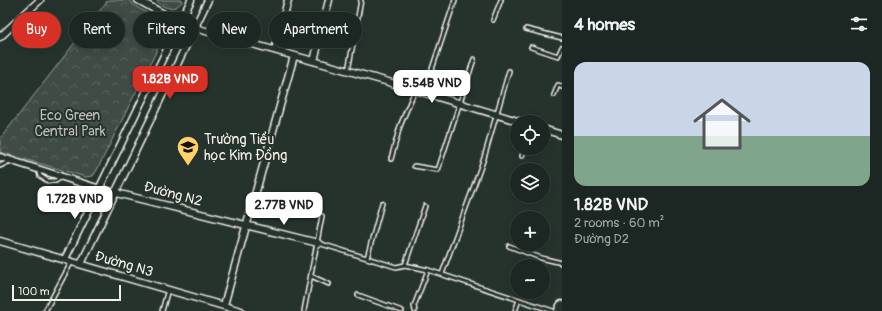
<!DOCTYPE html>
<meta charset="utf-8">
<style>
:root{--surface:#1c2622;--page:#29322f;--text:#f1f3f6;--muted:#a0a5a5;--line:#3a4340;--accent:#d93025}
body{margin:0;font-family:Pangolin,sans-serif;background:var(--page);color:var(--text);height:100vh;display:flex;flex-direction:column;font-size:15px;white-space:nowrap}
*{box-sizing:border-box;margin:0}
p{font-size:13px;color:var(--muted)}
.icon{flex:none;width:22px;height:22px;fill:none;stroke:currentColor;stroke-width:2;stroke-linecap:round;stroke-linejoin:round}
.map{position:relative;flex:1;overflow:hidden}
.panel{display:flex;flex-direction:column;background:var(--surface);width:320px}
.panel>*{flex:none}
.top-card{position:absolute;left:12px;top:12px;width:380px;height:36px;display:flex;gap:8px}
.tools{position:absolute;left:510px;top:115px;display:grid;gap:8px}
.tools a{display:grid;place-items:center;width:40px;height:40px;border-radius:50%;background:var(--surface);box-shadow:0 2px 10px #0003,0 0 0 1px var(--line);font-size:20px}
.scale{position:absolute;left:12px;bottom:10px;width:109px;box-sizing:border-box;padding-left:4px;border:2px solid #f4f1e8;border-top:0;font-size:11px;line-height:14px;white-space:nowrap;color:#f4f1e8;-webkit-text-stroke:3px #26332d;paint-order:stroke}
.price{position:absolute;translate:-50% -34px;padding:0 9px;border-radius:8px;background:#fff;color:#222;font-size:13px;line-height:26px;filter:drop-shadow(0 1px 2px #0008)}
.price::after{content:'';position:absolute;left:50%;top:24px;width:12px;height:9px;margin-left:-6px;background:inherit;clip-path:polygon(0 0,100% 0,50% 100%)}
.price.on{background:var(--accent);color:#fff}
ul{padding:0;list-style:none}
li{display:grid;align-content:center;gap:8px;height:212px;padding:0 12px}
li span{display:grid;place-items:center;height:124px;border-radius:12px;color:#555}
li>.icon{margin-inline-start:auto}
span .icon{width:72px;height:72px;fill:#fffc;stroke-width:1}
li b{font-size:17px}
h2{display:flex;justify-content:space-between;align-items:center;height:48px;padding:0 12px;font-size:17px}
.chip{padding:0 14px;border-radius:18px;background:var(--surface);box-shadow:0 2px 10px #0003,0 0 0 1px var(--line);font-size:14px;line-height:36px}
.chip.on{background:var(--accent);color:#fff}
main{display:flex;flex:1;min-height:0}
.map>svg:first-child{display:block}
.park{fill:url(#park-crowns);stroke:#9a9e96}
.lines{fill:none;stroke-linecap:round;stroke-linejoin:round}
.lane-casing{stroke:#f4f1e8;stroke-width:6}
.street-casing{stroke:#f4f1e8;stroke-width:9}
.primary-casing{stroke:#f4f1e8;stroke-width:13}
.lane{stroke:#26332d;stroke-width:3}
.street{stroke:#26332d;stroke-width:6}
.primary{stroke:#26332d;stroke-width:10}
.labels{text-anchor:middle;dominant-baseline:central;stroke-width:4;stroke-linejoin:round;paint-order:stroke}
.park-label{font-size:14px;fill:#bebfb7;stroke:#26332d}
.poi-label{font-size:14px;fill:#f4f1e8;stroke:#26332d;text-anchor:start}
.street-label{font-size:14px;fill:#f4f1e8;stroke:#26332d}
</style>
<main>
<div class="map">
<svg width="562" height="311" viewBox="0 0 562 311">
<defs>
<pattern id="park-crowns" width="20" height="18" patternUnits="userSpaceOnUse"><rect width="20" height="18" fill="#414b45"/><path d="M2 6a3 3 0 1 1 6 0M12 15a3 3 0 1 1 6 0" fill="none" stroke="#5d6560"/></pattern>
</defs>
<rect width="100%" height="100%" fill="#26332d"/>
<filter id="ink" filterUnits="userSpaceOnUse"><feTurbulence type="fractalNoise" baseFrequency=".025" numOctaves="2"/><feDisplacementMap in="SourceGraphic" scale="8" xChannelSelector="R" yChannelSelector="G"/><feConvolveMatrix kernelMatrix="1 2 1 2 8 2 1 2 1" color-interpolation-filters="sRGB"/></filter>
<g filter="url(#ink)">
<g class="park">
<polygon points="108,0 128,0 138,8 163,21 167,25 166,32 97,170 93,176 86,177 0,152 0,139"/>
<path d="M156,0h27c-6,11 -20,10 -27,0z"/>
</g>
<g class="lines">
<g class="lane-casing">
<g id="lane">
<polyline points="493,20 501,0"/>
<polyline points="526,29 562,38"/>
<polyline points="531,47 558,56 562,47"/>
<polyline points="348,71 361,0"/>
<polyline points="424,93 455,0"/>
<polyline points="554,95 558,85 562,87"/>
<polyline points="522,156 525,148"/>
<polyline points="391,159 400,126 415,90"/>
<polyline points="0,166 10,161"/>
<polyline points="414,166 438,170 474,59"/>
<polyline points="38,169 40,176 48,181 56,181 61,176"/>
<polyline points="318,243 396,267 405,265 428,270 553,311"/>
<polyline points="509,246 541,258 562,263"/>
<polyline points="367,258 382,203"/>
<polyline points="405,265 425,206"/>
<polyline points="442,274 484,158 509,71"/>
<polyline points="311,276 329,284"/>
<polyline points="358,295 402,311"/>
<polyline points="45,311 72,261"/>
<polyline points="162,311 168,289"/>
<polyline points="304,311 322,216"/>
<polyline points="415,311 414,306 428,270"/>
<polyline points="515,311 519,300"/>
</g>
</g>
<g class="street-casing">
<g id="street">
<polyline points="138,0 180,23 195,28 385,81 521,122"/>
<polyline points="0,37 40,0"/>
<polyline points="275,50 288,0"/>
<polyline points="314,61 329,0"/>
<polyline points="543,129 562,135"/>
<polyline points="0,157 100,189 318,243"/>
<polyline points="0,241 241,311"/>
<polyline points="65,259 191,0"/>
<polyline points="81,264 208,0"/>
<polyline points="224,305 294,56"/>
</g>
</g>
<g class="primary-casing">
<polyline id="primary" points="560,311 562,306"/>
</g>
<use href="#lane" class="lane"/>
<use href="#street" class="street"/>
<use href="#primary" class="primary"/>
</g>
</g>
<defs>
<g id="school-pin" transform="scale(1.15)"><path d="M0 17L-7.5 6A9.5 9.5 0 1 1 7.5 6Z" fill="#ffd166" stroke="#26332d"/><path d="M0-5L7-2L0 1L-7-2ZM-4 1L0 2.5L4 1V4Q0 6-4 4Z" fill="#111"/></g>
</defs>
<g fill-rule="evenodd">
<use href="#school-pin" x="188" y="147"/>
</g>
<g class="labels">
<g class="park-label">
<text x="70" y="115">Eco Green<tspan x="70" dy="16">Central Park</tspan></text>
</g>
<g class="poi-label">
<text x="204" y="139">Trường Tiểu<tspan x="204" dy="16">học Kim Đồng</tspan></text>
</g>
<g class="street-label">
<text transform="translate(173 194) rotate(15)">Đường N2</text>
<text transform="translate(124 264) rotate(16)">Đường N3</text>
</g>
</g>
</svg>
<div class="tools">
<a><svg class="icon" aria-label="locate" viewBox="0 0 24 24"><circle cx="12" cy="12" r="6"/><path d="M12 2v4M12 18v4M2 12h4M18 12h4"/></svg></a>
<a><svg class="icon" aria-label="layers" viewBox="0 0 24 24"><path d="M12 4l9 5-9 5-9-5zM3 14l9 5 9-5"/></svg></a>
<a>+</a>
<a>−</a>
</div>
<div class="scale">100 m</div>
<b class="price on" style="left:170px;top:100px">1.82B VND</b>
<b class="price" style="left:432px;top:104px">5.54B VND</b>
<b class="price" style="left:75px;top:220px">1.72B VND</b>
<b class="price" style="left:284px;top:226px">2.77B VND</b>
<div class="top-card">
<a class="chip on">Buy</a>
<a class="chip">Rent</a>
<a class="chip">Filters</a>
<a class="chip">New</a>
<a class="chip">Apartment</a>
</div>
</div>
<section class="panel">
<h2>4 homes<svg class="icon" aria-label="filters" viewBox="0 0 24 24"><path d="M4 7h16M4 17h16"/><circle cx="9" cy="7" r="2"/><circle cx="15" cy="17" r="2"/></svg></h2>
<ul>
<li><span style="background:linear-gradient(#c9d6e8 60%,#7fa58c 0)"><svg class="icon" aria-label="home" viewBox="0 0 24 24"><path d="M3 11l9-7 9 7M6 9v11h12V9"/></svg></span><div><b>1.82B VND</b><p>2 rooms · 60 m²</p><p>Đường D2</p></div></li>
</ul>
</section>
</main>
